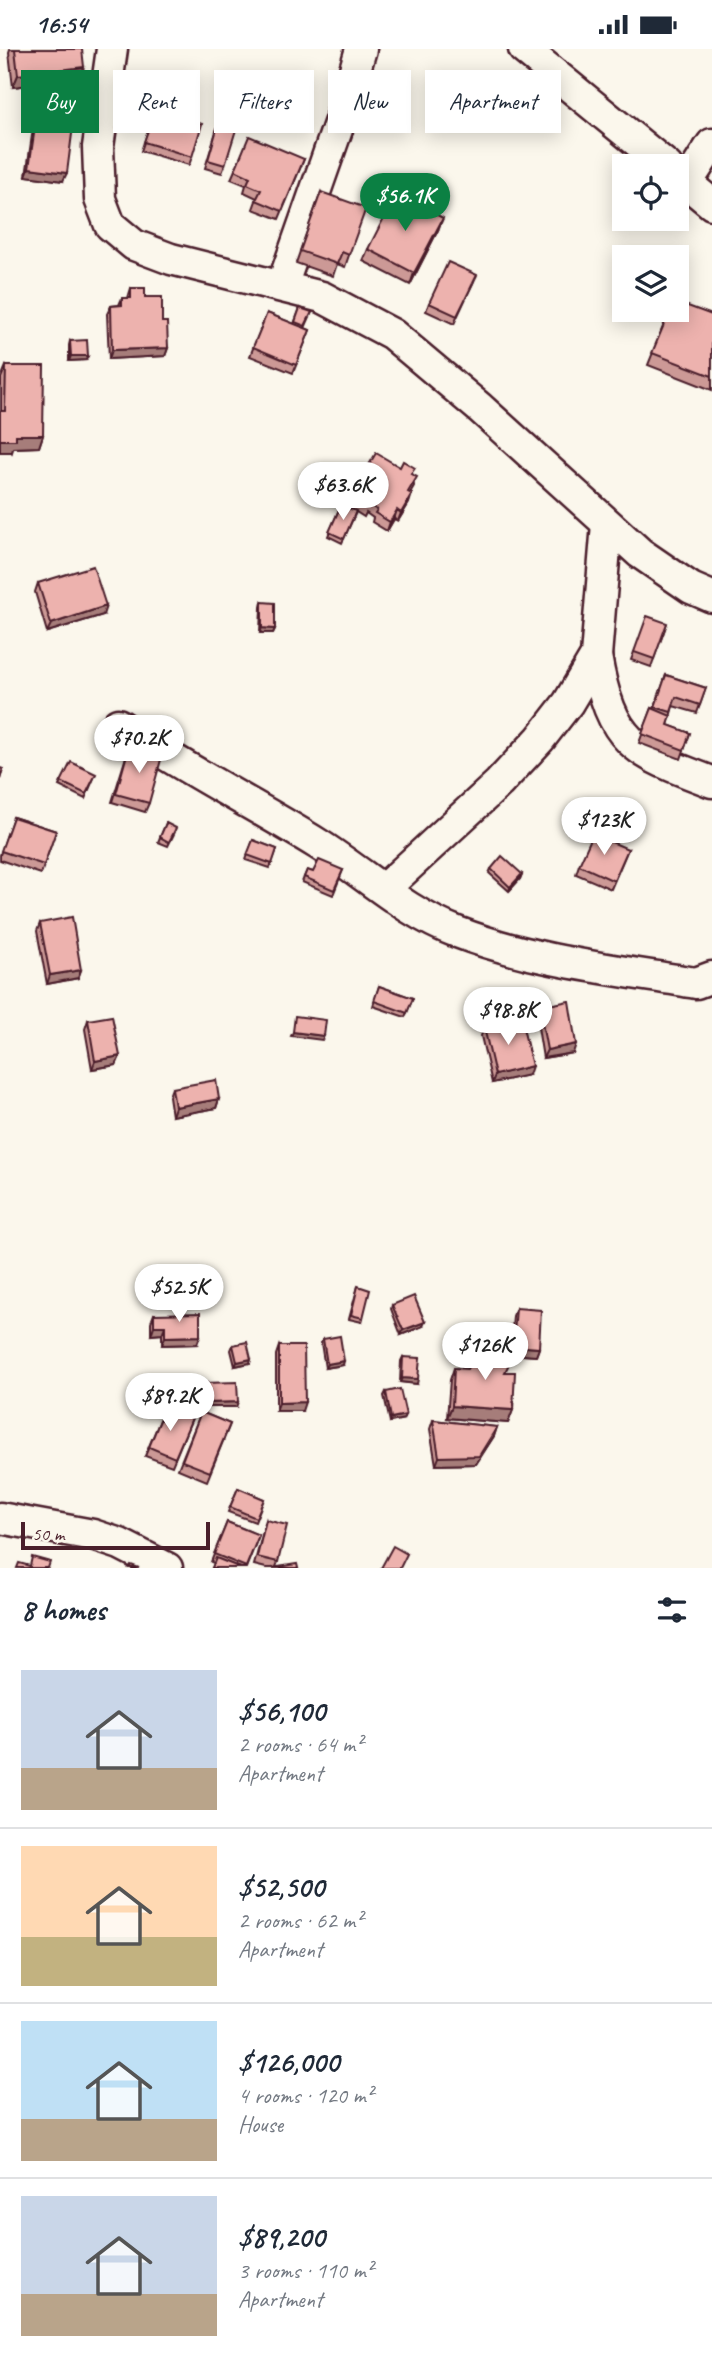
<!DOCTYPE html>
<meta charset="utf-8">
<style>
:root{--surface:#fff;--page:#f2f2f3;--text:#1f2937;--muted:#747a83;--line:#e0e1e3;--accent:#0b8043}
body{margin:0;font-family:Caveat,sans-serif;background:var(--page);color:var(--text);height:100vh;display:flex;flex-direction:column;font-size:26px;white-space:nowrap}
*{box-sizing:border-box;margin:0}
p{font-size:23px;color:var(--muted)}
.icon{flex:none;width:38px;height:38px;fill:none;stroke:currentColor;stroke-width:2;stroke-linecap:round;stroke-linejoin:round}
.map{position:relative;height:1519px;overflow:hidden}
.sheet{display:flex;flex-direction:column;background:var(--surface);flex:1}
.sheet>*{flex:none}
.hud{position:absolute;left:21px;top:21px;width:670px;height:63px;display:flex;gap:14px}
.controls{position:absolute;left:612px;top:105px;display:grid;gap:14px}
.controls a{display:grid;place-items:center;width:77px;height:77px;border-radius:0px;background:var(--surface);box-shadow:0 4px 18px #0003;font-size:35px}
.scale{position:absolute;left:21px;bottom:18px;width:189px;box-sizing:border-box;padding-left:7px;border:4px solid #4a1f2b;border-top:0;font-size:19px;line-height:24px;white-space:nowrap;color:#4a1f2b;-webkit-text-stroke:5px #fbf7ec;paint-order:stroke}
.price{position:absolute;translate:-50% -60px;padding:0 16px;border-radius:24px;background:#fff;color:#222;font-size:23px;line-height:46px;filter:drop-shadow(0 2px 4px #0008)}
.price::after{content:'';position:absolute;left:50%;top:42px;width:21px;height:16px;margin-left:-10px;background:inherit;clip-path:polygon(0 0,100% 0,50% 100%)}
.price.current{background:var(--accent);color:#fff}
ul{padding:0;list-style:none}
li{display:flex;align-items:center;gap:21px;height:175px;padding:0 21px}
li+li{border-top:2px solid var(--line)}
li span{display:grid;place-items:center;flex:none;width:196px;height:140px;border-radius:0px;color:#555}
li>.icon{margin-inline-start:auto}
span .icon{width:84px;height:84px;fill:#fffc;stroke-width:1}
li b{font-size:30px}
h2{display:flex;justify-content:space-between;align-items:center;height:84px;padding:0 21px;font-size:30px}
.chip{padding:0 24px;border-radius:0px;background:var(--surface);box-shadow:0 4px 18px #0003;font-size:24px;line-height:63px}
.chip.current{background:var(--accent);color:#fff}
.status{display:flex;justify-content:space-between;align-items:center;height:49px;padding:0 35px;background:var(--surface);direction:ltr}
.status svg{height:19px;fill:currentColor}
.map>svg:first-child{display:block}
.lines{fill:none;stroke-linecap:round;stroke-linejoin:round}
.street-casing{stroke:#4a1f2b;stroke-width:35}
.street{stroke:#fbf7ec;stroke-width:30}
.wall{fill:#cc9996;stroke:#4a1f2b;stroke-width:2}
.shaded-wall{fill:#a67d7a;stroke:#4a1f2b;stroke-width:2}
.building{fill:#edb2ae;stroke:#4a1f2b;stroke-width:2}
</style>
<div class="status"><b>16:54</b><svg viewBox="0 0 49 12"><path d="M0 12V9h3v3zM5 12V6h3v6zM10 12V3h3v9zM15 12V0h3v12zM26 1h20v11H26zM47 4h2v5h-2z"/></svg></div>
<div class="map">
<svg width="712" height="1519" viewBox="0 0 712 1519">
<rect width="100%" height="100%" fill="#fbf7ec"/>
<filter id="ink" filterUnits="userSpaceOnUse"><feTurbulence type="fractalNoise" baseFrequency=".0143" numOctaves="2"/><feDisplacementMap in="SourceGraphic" scale="14" xChannelSelector="R" yChannelSelector="G"/><feConvolveMatrix kernelMatrix="1 2 1 2 8 2 1 2 1" color-interpolation-filters="sRGB"/></filter>
<g filter="url(#ink)">
<g class="lines">
<g class="street-casing">
<g id="street">
<polyline points="112,0 98,98 100,150 110,176 134,196 171,210 322,248 392,285 480,359 640,504 691,539 712,548"/>
<polyline points="524,0 667,117"/>
<polyline points="677,126 712,155"/>
<polyline points="687,134 712,95"/>
<polyline points="282,237 341,69 361,0"/>
<path d="M596,607c15,87 38,97 116,126"/>
<path d="M118,675c64,44 134,79 200,120 46,29 88,69 139,88 75,29 160,38 239,51l16,-6"/>
<polyline points="384,840 499,734 540,690 568,654 596,607 607,475"/>
<polyline points="0,1469 93,1486 120,1495 167,1519"/>
</g>
</g>
<use href="#street" class="street"/>
</g>
<g class="wall">
<polygon points="10,0 82,0 80,30 13,38 9,3"/>
<polygon points="155,61 192,108 189,116 141,102"/>
<polygon points="37,64 63,132 26,127 34,73"/>
<polygon points="221,66 225,116 222,124 205,119"/>
<polygon points="304,110 279,170 253,160 257,149 244,143 246,136 231,130 235,121"/>
<polygon points="321,143 349,206 345,218 337,215 333,227 296,214"/>
<polygon points="438,181 410,236 363,212 368,200"/>
<polygon points="473,234 454,275 426,262 429,254"/>
<polygon points="131,239 145,248 162,273 168,299 165,307 109,310 107,265 111,257 119,256 122,249 128,249"/>
<polygon points="300,259 312,263 305,279 310,281 293,324 250,307 267,264 294,275"/>
<polygon points="670,261 712,266 712,341 648,316"/>
<polygon points="70,292 86,311 69,312 69,296"/>
<polygon points="6,317 43,386 39,398 13,399 12,403 1,362 1,329"/>
<polygon points="413,426 414,437 410,444 409,454 398,472 394,470 387,482 372,473 373,469 366,464 364,468 356,463 342,494 328,487 341,456 346,457 349,449"/>
<polygon points="38,534 103,566 47,583 35,543"/>
<polygon points="262,553 275,580 273,584 260,584 261,558"/>
<polygon points="667,574 651,618 631,611 634,603"/>
<polygon points="666,626 706,639 697,664 673,657 668,676 690,684 681,710 639,694 652,659 654,660"/>
<polygon points="129,698 149,754 145,763 112,753"/>
<polygon points="94,729 85,750 59,737 61,733"/>
<polygon points="13,768 56,782 41,825 0,811 0,806"/>
<polygon points="166,774 175,783 168,797 158,793"/>
<polygon points="253,791 277,800 270,819 246,811"/>
<polygon points="628,800 611,840 576,825 579,816"/>
<polygon points="491,820 522,825 520,830 509,842 489,824"/>
<polygon points="307,821 313,823 343,821 333,846 302,833"/>
<polygon points="40,874 81,921 78,929 47,935 37,882"/>
<polygon points="379,937 413,949 405,968 373,957"/>
<polygon points="539,958 573,1004 543,1009 536,966"/>
<polygon points="88,971 120,1007 116,1016 92,1020 85,980"/>
<polygon points="484,978 529,1026 492,1034 481,987"/>
<polygon points="172,1039 219,1050 216,1059 172,1067 169,1047"/>
<polygon points="358,1237 363,1269 362,1273 349,1270"/>
<polygon points="392,1256 423,1277 401,1286 391,1260"/>
<polygon points="516,1259 539,1299 536,1307 510,1305 513,1267"/>
<polygon points="154,1265 197,1295 162,1296 162,1285 151,1286 151,1273"/>
<polygon points="323,1290 343,1316 325,1319 321,1294"/>
<polygon points="233,1296 251,1310 250,1314 235,1317 231,1301"/>
<polygon points="279,1297 302,1362 276,1362 276,1306"/>
<polygon points="403,1308 417,1335 400,1333 401,1312"/>
<polygon points="454,1319 507,1323 513,1361 508,1374 447,1369 450,1331"/>
<polygon points="205,1334 236,1358 204,1358 203,1339"/>
<polygon points="165,1341 188,1368 192,1369 172,1417 145,1407 163,1364 157,1362"/>
<polygon points="386,1343 404,1370 390,1373 384,1347"/>
<polygon points="201,1363 230,1375 207,1432 178,1420"/>
<polygon points="433,1371 497,1378 494,1387 476,1415 436,1416 430,1380"/>
<polygon points="238,1439 264,1450 255,1473 228,1463"/>
<polygon points="266,1471 278,1513 276,1518 298,1519 266,1519 254,1516"/>
<polygon points="227,1473 259,1486 246,1519 212,1519 214,1514 211,1513"/>
</g>
<g class="shaded-wall">
<polygon points="84,18 80,30 13,38 18,26"/>
<polygon points="29,119 67,124 63,132 26,127"/>
<polygon points="443,169 438,181 410,236 414,224"/>
<polygon points="168,299 165,307 109,310 112,301"/>
<polygon points="71,307 88,307 86,311 69,312"/>
<polygon points="16,386 43,386 39,398 13,399 12,403 0,403 0,391"/>
<polygon points="412,445 409,454 398,472 401,464"/>
<polygon points="397,461 394,470 387,482 390,473"/>
<polygon points="106,557 103,566 47,583 51,575"/>
<polygon points="262,579 275,580 273,584 260,584"/>
<polygon points="522,825 520,830 509,842 510,838"/>
<polygon points="81,921 78,929 47,935 50,926"/>
<polygon points="293,983 324,987 322,991 291,987"/>
<polygon points="576,995 573,1004 543,1009 547,1001"/>
<polygon points="120,1007 116,1016 92,1020 95,1012"/>
<polygon points="532,1017 529,1026 492,1034 495,1026"/>
<polygon points="219,1050 216,1059 172,1067 175,1058"/>
<polygon points="425,1273 423,1277 401,1286 403,1281"/>
<polygon points="154,1277 165,1277 162,1285 151,1286"/>
<polygon points="200,1287 197,1295 162,1296 165,1288"/>
<polygon points="513,1297 539,1299 536,1307 510,1305"/>
<polygon points="251,1310 250,1314 235,1317 237,1313"/>
<polygon points="344,1312 343,1316 325,1319 327,1315"/>
<polygon points="402,1329 418,1330 417,1335 400,1333"/>
<polygon points="238,1353 236,1358 204,1358 206,1354"/>
<polygon points="305,1353 302,1362 276,1362 279,1354"/>
<polygon points="452,1357 513,1361 508,1374 447,1369"/>
<polygon points="406,1366 404,1370 390,1373 391,1369"/>
<polygon points="497,1378 494,1387 476,1415 436,1416 439,1408"/>
</g>
<g class="building">
<polygon points="15,0 82,0 84,18 18,26"/>
<polygon points="155,61 202,75 192,108 144,93"/>
<polygon points="37,64 74,69 67,124 29,119"/>
<polygon points="221,66 239,71 225,116 208,111"/>
<polygon points="249,87 304,110 282,162 256,151 261,141 247,135 250,128 235,121"/>
<polygon points="321,143 366,159 349,206 342,203 337,215 300,202"/>
<polygon points="396,145 443,169 414,224 368,200"/>
<polygon points="448,213 477,226 457,267 429,254"/>
<polygon points="131,239 145,239 145,248 162,248 162,273 167,273 168,299 112,301 111,257 122,256 122,249 131,249"/>
<polygon points="677,253 712,266 712,327 652,304 670,261 677,261"/>
<polygon points="300,259 312,263 305,277 295,273"/>
<polygon points="267,264 310,281 296,316 253,298"/>
<polygon points="87,291 88,307 71,307 70,292"/>
<polygon points="6,317 44,317 43,386 16,386 16,391 0,391 0,362 5,362"/>
<polygon points="376,404 400,418 403,412 415,419 411,425 417,428 408,443 412,445 401,464 397,461 390,473 375,464 377,461 369,456 367,459 349,449"/>
<polygon points="341,456 356,462 344,490 329,483"/>
<polygon points="93,517 106,557 51,575 38,534"/>
<polygon points="262,553 275,554 275,580 262,579"/>
<polygon points="647,567 667,574 654,610 634,603"/>
<polygon points="666,626 706,639 700,656 676,648 671,663 655,658"/>
<polygon points="652,659 671,667 668,676 690,684 684,701 642,685"/>
<polygon points="129,698 162,707 149,754 116,745"/>
<polygon points="71,713 96,725 86,745 61,733"/>
<polygon points="0,719 3,720 0,731"/>
<polygon points="13,768 56,782 44,816 1,802"/>
<polygon points="166,774 176,779 169,793 160,788"/>
<polygon points="593,785 628,800 614,832 579,816"/>
<polygon points="253,791 277,800 272,815 247,806"/>
<polygon points="502,807 522,825 510,838 491,820"/>
<polygon points="319,811 343,821 334,841 304,828 307,821 313,823"/>
<polygon points="72,868 81,921 50,926 40,874"/>
<polygon points="379,937 413,949 407,964 374,952"/>
<polygon points="569,952 576,995 547,1001 539,958"/>
<polygon points="112,967 120,1007 95,1012 88,971"/>
<polygon points="295,967 326,971 324,987 293,983"/>
<polygon points="521,970 532,1017 495,1026 484,978"/>
<polygon points="216,1031 219,1050 175,1058 172,1039"/>
<polygon points="358,1237 370,1241 363,1269 351,1266"/>
<polygon points="414,1247 425,1273 403,1281 392,1256"/>
<polygon points="516,1259 541,1261 539,1299 513,1297"/>
<polygon points="200,1264 200,1287 165,1288 165,1277 154,1277 154,1265"/>
<polygon points="340,1287 344,1312 327,1315 323,1290"/>
<polygon points="247,1293 251,1310 237,1313 233,1296"/>
<polygon points="480,1295 511,1311 505,1323 515,1323 513,1361 452,1357 454,1319 467,1320"/>
<polygon points="279,1297 304,1297 305,1353 279,1354"/>
<polygon points="403,1308 420,1309 418,1330 402,1329"/>
<polygon points="237,1333 238,1353 206,1354 205,1334"/>
<polygon points="400,1340 406,1366 391,1369 386,1343"/>
<polygon points="165,1341 195,1352 188,1368 159,1357"/>
<polygon points="165,1359 192,1369 175,1409 149,1398"/>
<polygon points="201,1363 230,1375 210,1423 182,1412"/>
<polygon points="433,1371 497,1378 479,1407 439,1408"/>
<polygon points="238,1439 264,1450 256,1469 230,1458"/>
<polygon points="266,1471 287,1476 278,1513 257,1508"/>
<polygon points="227,1473 259,1486 246,1518 214,1505"/>
<polygon points="393,1497 407,1505 400,1519 381,1519"/>
<polygon points="32,1508 50,1513 48,1519 17,1519 19,1514 30,1517"/>
<polygon points="216,1509 241,1519 212,1519"/>
<polygon points="297,1515 298,1519 272,1519"/>
<polygon points="131,1516 139,1519 129,1519"/>
</g>
</g>
</svg>
<div class="controls">
<a><svg class="icon" aria-label="locate" viewBox="0 0 24 24"><circle cx="12" cy="12" r="6"/><path d="M12 2v4M12 18v4M2 12h4M18 12h4"/></svg></a>
<a><svg class="icon" aria-label="layers" viewBox="0 0 24 24"><path d="M12 4l9 5-9 5-9-5zM3 14l9 5 9-5"/></svg></a>
</div>
<div class="scale">50 m</div>
<b class="price current" style="left:405px;top:184px">$56.1K</b>
<b class="price" style="left:343px;top:473px">$63.6K</b>
<b class="price" style="left:139px;top:726px">$70.2K</b>
<b class="price" style="left:604px;top:808px">$123K</b>
<b class="price" style="left:508px;top:998px">$98.8K</b>
<b class="price" style="left:179px;top:1275px">$52.5K</b>
<b class="price" style="left:485px;top:1333px">$126K</b>
<b class="price" style="left:170px;top:1384px">$89.2K</b>
<div class="hud">
<a class="chip current">Buy</a>
<a class="chip">Rent</a>
<a class="chip">Filters</a>
<a class="chip">New</a>
<a class="chip">Apartment</a>
</div>
</div>
<section class="sheet">
<h2>8 homes<svg class="icon" aria-label="filters" viewBox="0 0 24 24"><path d="M4 7h16M4 17h16"/><circle cx="9" cy="7" r="2"/><circle cx="15" cy="17" r="2"/></svg></h2>
<ul>
<li><span style="background:linear-gradient(#c9d6e8 70%,#b9a48a 0)"><svg class="icon" aria-label="home" viewBox="0 0 24 24"><path d="M3 11l9-7 9 7M6 9v11h12V9"/></svg></span><div><b>$56,100</b><p>2 rooms · 64 m²</p><p>Apartment</p></div></li>
<li><span style="background:linear-gradient(#ffd9b3 65%,#c2b280 0)"><svg class="icon" aria-label="home" viewBox="0 0 24 24"><path d="M3 11l9-7 9 7M6 9v11h12V9"/></svg></span><div><b>$52,500</b><p>2 rooms · 62 m²</p><p>Apartment</p></div></li>
<li><span style="background:linear-gradient(#bfe0f5 70%,#b9a48a 0)"><svg class="icon" aria-label="home" viewBox="0 0 24 24"><path d="M3 11l9-7 9 7M6 9v11h12V9"/></svg></span><div><b>$126,000</b><p>4 rooms · 120 m²</p><p>House</p></div></li>
<li><span style="background:linear-gradient(#c9d6e8 70%,#b9a48a 0)"><svg class="icon" aria-label="home" viewBox="0 0 24 24"><path d="M3 11l9-7 9 7M6 9v11h12V9"/></svg></span><div><b>$89,200</b><p>3 rooms · 110 m²</p><p>Apartment</p></div></li>
</ul>
</section>
